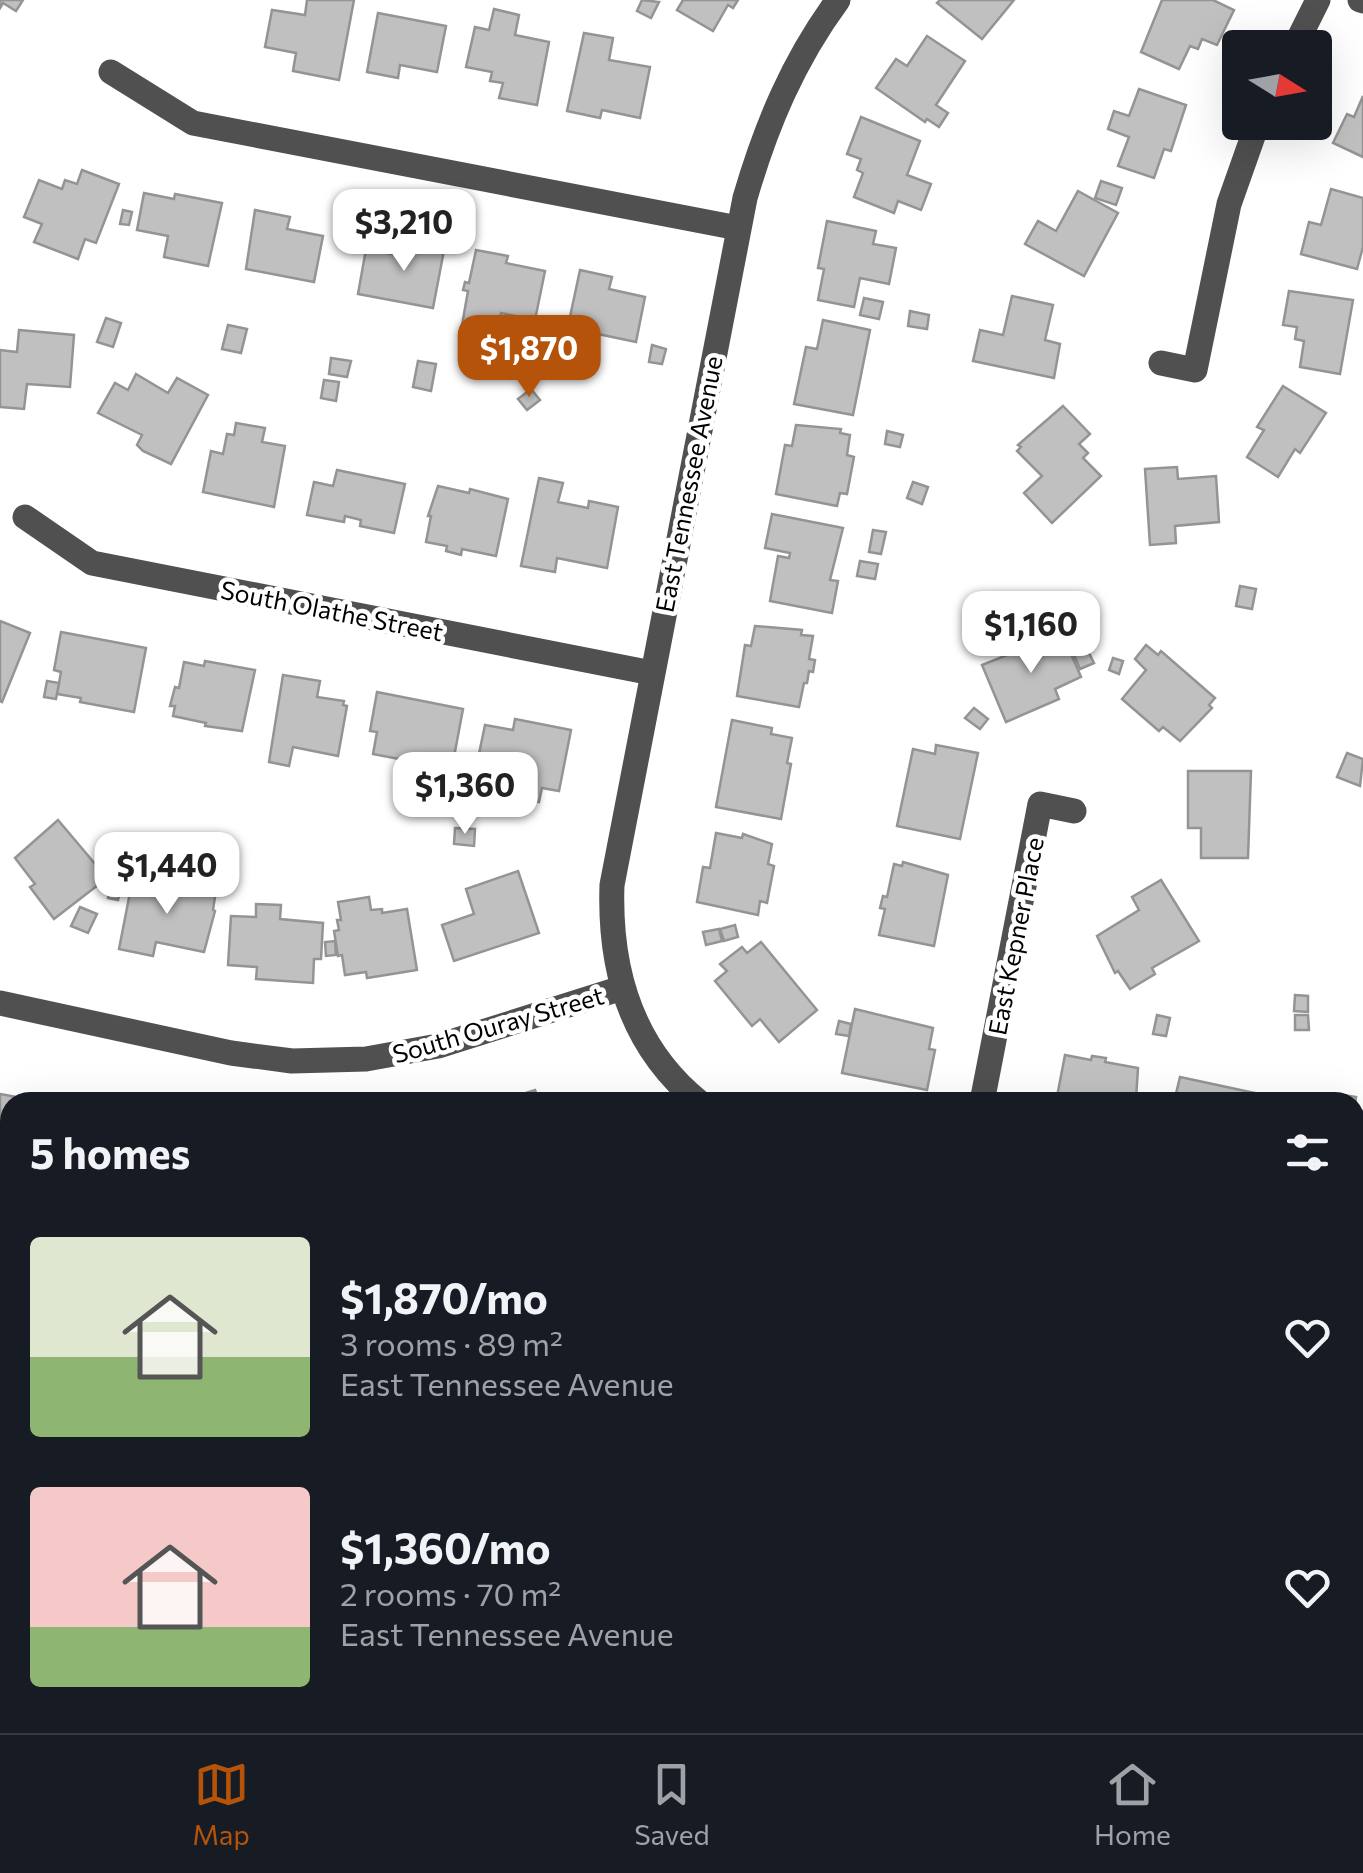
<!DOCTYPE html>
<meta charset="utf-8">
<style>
:root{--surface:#171b24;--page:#20242c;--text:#f1f3f6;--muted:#9ea1a6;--line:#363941;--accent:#b45309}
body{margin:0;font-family:Commissioner,sans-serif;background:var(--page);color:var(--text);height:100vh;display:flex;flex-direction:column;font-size:38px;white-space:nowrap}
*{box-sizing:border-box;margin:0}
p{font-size:32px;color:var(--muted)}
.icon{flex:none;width:55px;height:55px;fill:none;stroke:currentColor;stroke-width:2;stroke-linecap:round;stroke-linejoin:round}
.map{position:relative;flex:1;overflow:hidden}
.details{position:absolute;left:0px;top:1092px;width:1365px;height:642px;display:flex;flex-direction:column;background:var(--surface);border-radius:30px 30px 0 0;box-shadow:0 10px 40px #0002}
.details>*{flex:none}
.needle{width:65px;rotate:101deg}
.tools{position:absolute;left:1222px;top:30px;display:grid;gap:20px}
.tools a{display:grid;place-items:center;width:110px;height:110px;border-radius:10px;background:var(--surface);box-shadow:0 10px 40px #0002;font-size:50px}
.price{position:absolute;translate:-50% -85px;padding:0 22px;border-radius:20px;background:#fff;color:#222;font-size:32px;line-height:65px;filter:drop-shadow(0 2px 5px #0008)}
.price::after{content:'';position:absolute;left:50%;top:60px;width:30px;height:22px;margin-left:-15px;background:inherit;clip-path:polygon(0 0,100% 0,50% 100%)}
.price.active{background:var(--accent);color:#fff}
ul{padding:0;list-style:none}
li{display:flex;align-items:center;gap:30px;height:250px;padding:0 30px}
li span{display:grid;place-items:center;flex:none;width:280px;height:200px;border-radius:10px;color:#555}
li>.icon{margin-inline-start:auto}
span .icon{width:120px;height:120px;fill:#fffc;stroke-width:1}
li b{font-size:42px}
h2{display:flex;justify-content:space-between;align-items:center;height:120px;padding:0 30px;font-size:42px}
.tab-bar{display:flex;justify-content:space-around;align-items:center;height:140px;border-top:2px solid var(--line);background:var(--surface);font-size:28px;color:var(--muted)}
.tab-bar a{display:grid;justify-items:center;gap:5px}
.tab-bar .active{color:var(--accent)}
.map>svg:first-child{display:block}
.green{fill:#d7d7d7}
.water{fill:#9e9e9e}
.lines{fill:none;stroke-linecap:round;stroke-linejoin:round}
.stream{stroke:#9e9e9e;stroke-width:10}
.building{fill:#c0c0c0;stroke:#949494;stroke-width:2.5}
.major-casing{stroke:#dbdbdb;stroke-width:30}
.minor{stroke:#505050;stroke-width:25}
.major{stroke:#000;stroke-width:25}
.labels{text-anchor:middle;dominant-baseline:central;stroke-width:9;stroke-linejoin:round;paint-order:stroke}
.street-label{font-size:25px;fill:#000;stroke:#fff}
</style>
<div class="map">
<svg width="1363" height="1733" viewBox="0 0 1363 1733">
<rect width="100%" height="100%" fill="#fff"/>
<polygon class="green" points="329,1725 899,1725 930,1733 327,1733"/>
<polygon class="water" points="52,1725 192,1725 188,1733 55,1733"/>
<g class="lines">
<g class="stream">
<polyline points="0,1272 10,1274"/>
<polyline points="1355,1540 1363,1542"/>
</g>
</g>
<g class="building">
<polygon points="0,0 23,0 16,11 3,3 0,8"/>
<polygon points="307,0 354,0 339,80 293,71 296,53 265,47 272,10 305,15"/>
<polygon points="642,0 659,2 651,18 637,11"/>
<polygon points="683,0 738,0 733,8 728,5 713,31 677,10"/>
<polygon points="940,0 1014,0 982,39 937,3"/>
<polygon points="1162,0 1213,0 1234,10 1217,45 1202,39 1198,49 1190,46 1179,69 1141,52"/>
<polygon points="494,9 519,15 515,35 549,42 537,105 499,98 503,83 490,81 492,72 466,67 475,27 489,30"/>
<polygon points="378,13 446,26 437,72 400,65 398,78 367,72"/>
<polygon points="584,33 613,38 609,60 650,67 640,118 602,110 600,118 567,111"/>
<polygon points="927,36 965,61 936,105 948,113 939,127 927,119 925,122 876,88 896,59 907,66"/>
<polygon points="1139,89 1186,105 1171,151 1164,149 1154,178 1118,166 1129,137 1108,129 1114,111 1129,116"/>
<polygon points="1363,96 1363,157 1333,143 1347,114 1354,117"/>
<polygon points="861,117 920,141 907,175 931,184 921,210 898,201 894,213 854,197 863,173 857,170 861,159 847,154"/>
<polygon points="82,170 119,184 96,243 85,239 78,259 34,242 42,224 24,217 39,180 62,189 65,180 77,184"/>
<polygon points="1101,181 1122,188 1116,205 1095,198"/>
<polygon points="1331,189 1363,198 1363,247 1357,269 1301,254 1309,222 1321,225"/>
<polygon points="1078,191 1118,213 1084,276 1025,244 1038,221 1056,231"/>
<polygon points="144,193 174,199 175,194 222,203 208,266 164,257 168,236 137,230"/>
<polygon points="123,210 132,212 129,225 120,224"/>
<polygon points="255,210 290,217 287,229 323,236 314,282 246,269"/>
<polygon points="827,221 876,231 873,244 896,248 889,284 860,278 854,307 818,300 824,269 818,268"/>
<polygon points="407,238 445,245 433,308 358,294 366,249 403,256"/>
<polygon points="476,250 508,256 506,263 545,271 535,320 501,313 497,332 462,325 468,291 463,290 465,282 469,283"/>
<polygon points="580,270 612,277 609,289 645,297 636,342 593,333 590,350 564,345"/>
<polygon points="1289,291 1353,300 1340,374 1300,367 1304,341 1295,339 1297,327 1283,325"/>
<polygon points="1012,296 1053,305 1045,340 1060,344 1054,378 973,361 980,330 1003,335"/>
<polygon points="864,298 883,302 879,319 860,315"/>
<polygon points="910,311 929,315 927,329 908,326"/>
<polygon points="106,318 121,323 113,347 97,342"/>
<polygon points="823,320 870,330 853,415 794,404 806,347 817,349"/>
<polygon points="228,325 247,329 241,353 222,349"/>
<polygon points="19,330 74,335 70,387 27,384 24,409 0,407 0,350 17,352"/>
<polygon points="652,345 666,349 662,364 649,362"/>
<polygon points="331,358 351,361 347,377 329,374"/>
<polygon points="418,361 436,364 431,391 413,387"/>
<polygon points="136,374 168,393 177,378 208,395 171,464 143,451 137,445 142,435 98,413 115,383 128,390"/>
<polygon points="324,380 339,382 336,401 321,398"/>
<polygon points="1283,386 1326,413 1300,453 1295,449 1278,477 1247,457 1264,430 1257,427"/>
<polygon points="531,389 540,400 527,410 518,399"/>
<polygon points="1063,406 1090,434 1079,444 1088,453 1083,458 1101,476 1052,523 1024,493 1042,476 1017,451 1021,447 1018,445"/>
<polygon points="236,423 265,428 262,442 285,446 274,507 203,492 211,451 223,454 227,434 234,435"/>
<polygon points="796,425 841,429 840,433 850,435 847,455 854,457 847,494 840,493 837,506 776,494 785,445 792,446"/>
<polygon points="887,431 903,435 900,447 885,444"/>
<polygon points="1177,467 1178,479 1216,476 1219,522 1175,526 1176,543 1150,545 1145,469"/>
<polygon points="337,470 405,484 394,533 360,526 361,520 345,516 344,522 307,515 314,482 333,486"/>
<polygon points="539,478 563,483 558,502 588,508 589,501 618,507 607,568 557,558 555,572 521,566"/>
<polygon points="913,482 928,487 922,504 907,498"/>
<polygon points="438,486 469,493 470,489 508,499 496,556 462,549 461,555 446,551 447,546 426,542 431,516 428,516"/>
<polygon points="772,514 843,528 830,580 838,581 832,613 770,601 778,556 789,558 790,553 765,548"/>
<polygon points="873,530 886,532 881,554 869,552"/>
<polygon points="860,561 878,564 875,579 857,576"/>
<polygon points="1240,586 1256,589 1252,609 1236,606"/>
<polygon points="0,621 30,633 2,702 0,701"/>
<polygon points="755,626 802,630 801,635 813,636 809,659 815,660 813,672 809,671 807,683 804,683 799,707 737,696 745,645 751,646"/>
<polygon points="61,632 146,648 134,712 80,702 81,698 57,694 61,672 54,670"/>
<polygon points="1062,633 1081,677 1055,689 1059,699 1006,722 982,665"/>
<polygon points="1146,645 1158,655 1161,651 1215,698 1209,705 1212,708 1180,741 1163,727 1159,731 1122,699 1146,670 1135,659"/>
<polygon points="1087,649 1094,663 1080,669 1074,655"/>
<polygon points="1113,658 1123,661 1119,674 1109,670"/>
<polygon points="205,661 255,670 242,731 205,726 206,723 173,716 175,706 170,706 175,687 179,688 184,662 204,666"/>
<polygon points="283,675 320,681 317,697 344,701 343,705 347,706 338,756 293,747 289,766 269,762"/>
<polygon points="47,681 59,683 56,699 44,697"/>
<polygon points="377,692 463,709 451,773 427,768 424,784 395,778 399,759 373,754 377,732 370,731"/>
<polygon points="974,708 988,719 980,729 965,718"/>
<polygon points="515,719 571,730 559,791 542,788 539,802 515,797 518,781 475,773 485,725 513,730"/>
<polygon points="732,720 772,728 771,734 792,738 787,763 791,764 781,819 716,807"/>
<polygon points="936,745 978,753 960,839 897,826 913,749 935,754"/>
<polygon points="1347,753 1363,759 1360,786 1337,777"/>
<polygon points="1188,771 1251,771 1248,858 1201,858 1201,828 1188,828"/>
<polygon points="58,820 107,878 54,919 30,887 35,884 15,858"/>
<polygon points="455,828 475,829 474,846 454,844"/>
<polygon points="716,833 742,838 743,834 772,844 768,864 774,866 767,903 760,901 758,915 697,902 703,867 710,868"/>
<polygon points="903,862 948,875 934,946 879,935 885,909 880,908 883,896 887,897 894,864 902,866"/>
<polygon points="518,871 539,933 454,961 442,925 474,914 466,889"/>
<polygon points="133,877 187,891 188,884 216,890 213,910 215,911 204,952 156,942 153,956 119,949"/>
<polygon points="1161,880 1199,941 1152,968 1155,974 1130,989 1118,971 1115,973 1097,936 1139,910 1132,897"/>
<polygon points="111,884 121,887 118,900 108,898"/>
<polygon points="369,897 371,910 382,909 382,913 407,909 417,970 367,978 366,972 345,975 342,955 338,956 334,931 339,930 337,920 341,920 338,902"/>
<polygon points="256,904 281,905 280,919 323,923 321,959 314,959 313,983 256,979 257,967 228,965 231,916 256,917"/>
<polygon points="80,907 97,914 88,933 71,926"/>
<polygon points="735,925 738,937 724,941 720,929"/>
<polygon points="719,929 722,941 706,945 703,932"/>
<polygon points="335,941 336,955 326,956 325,942"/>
<polygon points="761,942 817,1010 779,1042 760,1019 752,1026 715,981 727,971 720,964 742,947 747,953"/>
<polygon points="1295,995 1308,996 1308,1012 1294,1011"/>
<polygon points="855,1009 933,1028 929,1049 935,1050 927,1090 842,1073"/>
<polygon points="1157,1015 1170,1018 1166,1036 1153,1034"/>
<polygon points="1295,1015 1308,1015 1309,1030 1295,1030"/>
<polygon points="839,1021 851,1024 849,1036 836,1034"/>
<polygon points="1065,1055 1091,1060 1092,1056 1106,1058 1105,1062 1138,1068 1136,1099 1131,1098 1130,1102 1056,1102"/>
<polygon points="1180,1077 1264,1095 1263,1102 1174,1102"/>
<polygon points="535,1090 539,1102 497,1102"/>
<polygon points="0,1094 44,1102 10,1102 10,1161 6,1160 7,1153 0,1151"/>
<polygon points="1338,1094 1356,1097 1355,1103 1337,1102"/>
<polygon points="1355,1110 1363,1111 1363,1143 1357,1169"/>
<polygon points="1355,1342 1363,1344 1363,1421 1355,1419"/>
</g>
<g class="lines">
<g class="major-casing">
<g id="major">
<polyline points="0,1420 10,1422"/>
<polyline points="0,1499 10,1501"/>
<polyline points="1007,1725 1040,1733"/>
<polyline points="1349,1725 1363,1728"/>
</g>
</g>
<g class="minor">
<polyline points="1360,0 1363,1"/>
<polyline points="1294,48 1318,0"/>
<polyline points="111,72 193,123 738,228"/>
<polyline points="1161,363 1195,370 1229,204 1258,122"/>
<polyline points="25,517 92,563 652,673"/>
<polyline points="0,1003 231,1053 292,1061 366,1059 438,1046 622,988"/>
<path d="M699,1102c-68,-55 -90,-132 -87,-217l133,-687c21,-72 48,-137 93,-198"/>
<polyline points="982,1102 1040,804 1074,811"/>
<polyline points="1355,1263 1363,1264"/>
<polyline points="245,1733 252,1725"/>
</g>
<use href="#major" class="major"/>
</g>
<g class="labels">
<g class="street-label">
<text transform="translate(688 484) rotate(-79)">East Tennessee Avenue</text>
<text transform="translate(332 610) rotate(11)">South Olathe Street</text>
<text transform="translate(1015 936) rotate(-79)">East Kepner Place</text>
<text transform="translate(498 1024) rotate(-16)">South Ouray Street</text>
</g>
</g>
</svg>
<div class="tools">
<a><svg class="needle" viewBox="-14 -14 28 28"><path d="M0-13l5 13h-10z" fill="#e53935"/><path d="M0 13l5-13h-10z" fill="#9ea1a6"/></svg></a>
</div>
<b class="price" style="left:404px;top:274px">$3,210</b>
<b class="price active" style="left:529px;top:400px">$1,870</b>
<b class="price" style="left:1031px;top:676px">$1,160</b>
<b class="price" style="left:465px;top:837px">$1,360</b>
<b class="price" style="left:167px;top:917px">$1,440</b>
<section class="details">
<h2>5 homes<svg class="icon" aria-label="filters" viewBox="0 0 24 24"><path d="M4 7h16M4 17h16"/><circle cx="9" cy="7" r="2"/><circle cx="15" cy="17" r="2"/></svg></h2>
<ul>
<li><span style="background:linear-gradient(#dfe7d0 60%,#8fb573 0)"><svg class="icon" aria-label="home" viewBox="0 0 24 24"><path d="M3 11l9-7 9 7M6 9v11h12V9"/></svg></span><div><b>$1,870/mo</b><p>3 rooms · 89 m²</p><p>East Tennessee Avenue</p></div><svg class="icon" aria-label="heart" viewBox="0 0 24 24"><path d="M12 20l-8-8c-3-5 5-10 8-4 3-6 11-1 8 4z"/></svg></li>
<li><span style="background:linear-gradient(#f6c9c9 70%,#8fb573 0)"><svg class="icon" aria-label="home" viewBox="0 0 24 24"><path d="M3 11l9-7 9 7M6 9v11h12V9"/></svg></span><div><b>$1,360/mo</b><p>2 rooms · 70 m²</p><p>East Tennessee Avenue</p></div><svg class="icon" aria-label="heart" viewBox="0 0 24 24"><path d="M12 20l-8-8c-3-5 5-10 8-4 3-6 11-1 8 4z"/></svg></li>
</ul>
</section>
</div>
<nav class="tab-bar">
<a class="active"><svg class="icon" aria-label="map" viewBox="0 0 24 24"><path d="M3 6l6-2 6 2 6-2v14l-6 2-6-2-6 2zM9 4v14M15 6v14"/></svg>Map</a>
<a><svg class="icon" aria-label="saved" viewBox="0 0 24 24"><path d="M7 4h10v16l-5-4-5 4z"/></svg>Saved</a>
<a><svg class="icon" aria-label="home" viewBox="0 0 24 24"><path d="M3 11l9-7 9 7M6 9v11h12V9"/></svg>Home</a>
</nav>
